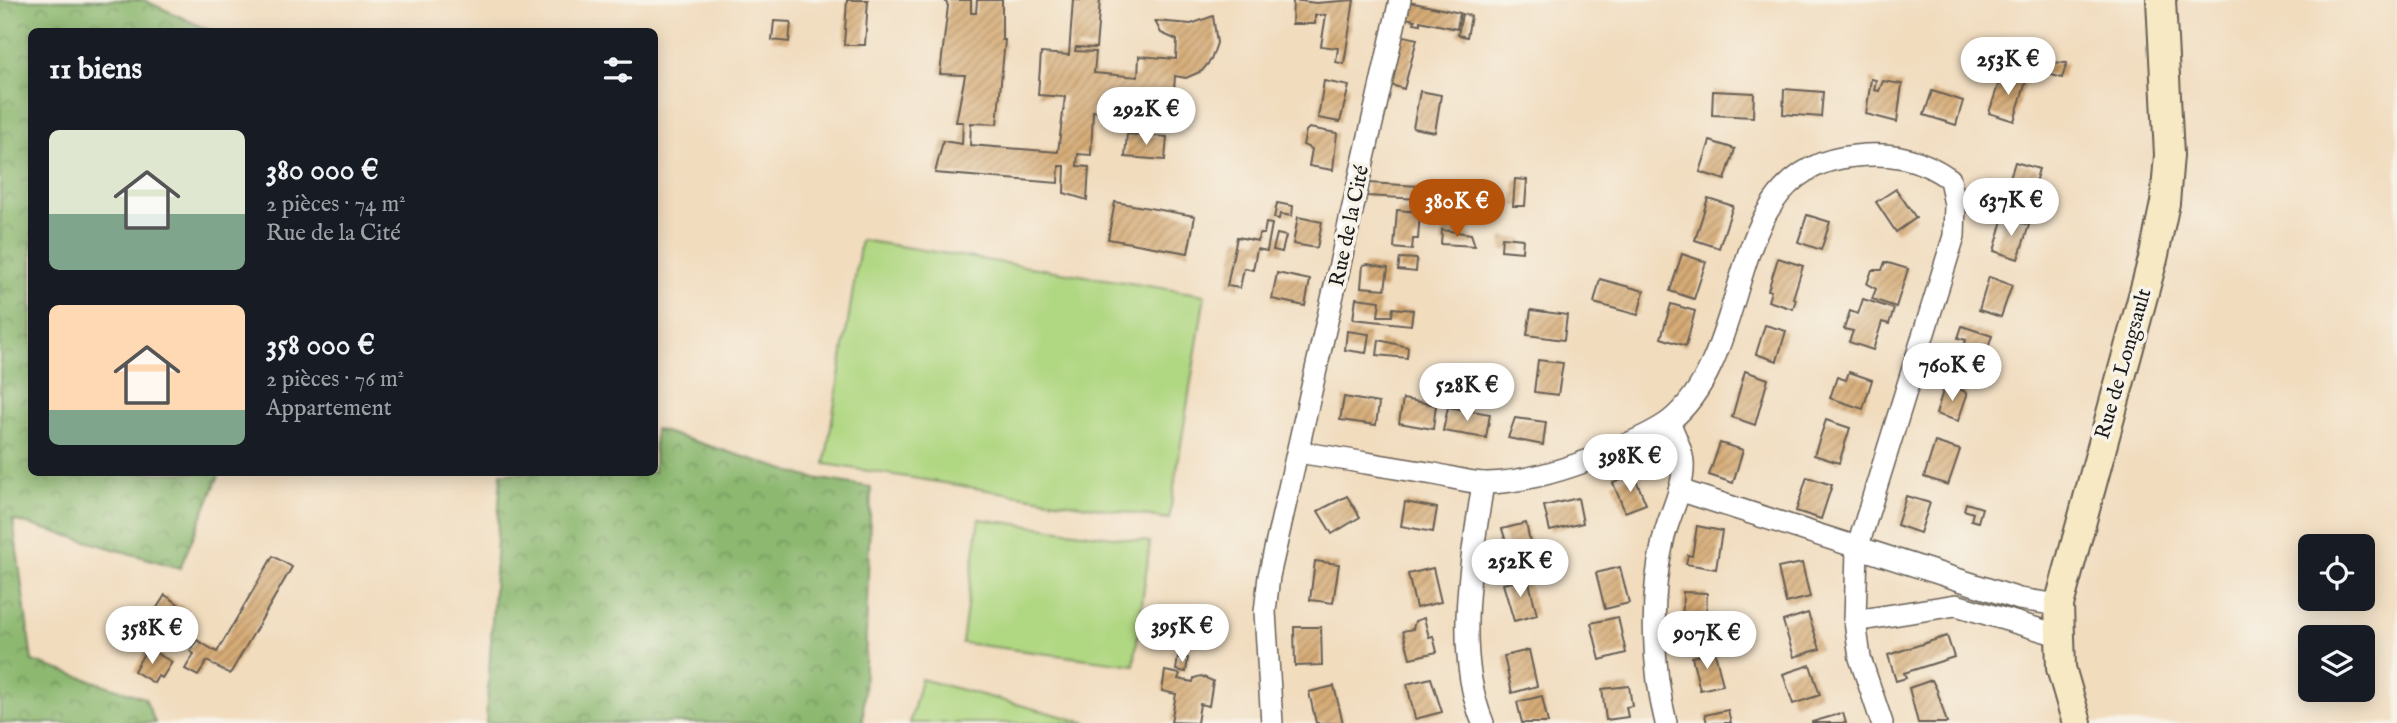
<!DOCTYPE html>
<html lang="fr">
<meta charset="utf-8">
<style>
:root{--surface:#171b24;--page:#20242c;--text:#f1f3f6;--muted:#9ea1a6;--accent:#b45309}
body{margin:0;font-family:"IM FELL English",serif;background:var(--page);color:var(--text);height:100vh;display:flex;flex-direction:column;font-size:26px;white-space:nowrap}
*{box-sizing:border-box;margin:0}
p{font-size:23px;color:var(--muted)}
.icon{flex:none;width:38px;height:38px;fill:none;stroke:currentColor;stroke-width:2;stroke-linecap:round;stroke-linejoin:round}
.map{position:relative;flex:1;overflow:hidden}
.details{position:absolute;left:28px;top:28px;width:630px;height:448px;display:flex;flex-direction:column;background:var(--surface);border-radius:10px;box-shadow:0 4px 18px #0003}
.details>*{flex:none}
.tools{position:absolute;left:2298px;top:534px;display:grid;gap:14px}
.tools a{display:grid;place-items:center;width:77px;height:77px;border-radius:10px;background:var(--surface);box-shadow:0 4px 18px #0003;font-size:35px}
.price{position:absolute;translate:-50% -60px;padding:0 16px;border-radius:24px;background:#fff;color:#222;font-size:23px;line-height:46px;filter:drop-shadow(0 2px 4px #0008)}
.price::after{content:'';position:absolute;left:50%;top:42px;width:21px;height:16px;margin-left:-10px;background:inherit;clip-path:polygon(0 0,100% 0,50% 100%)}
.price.on{background:var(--accent);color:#fff}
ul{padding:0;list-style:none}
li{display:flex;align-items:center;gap:21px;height:175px;padding:0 21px}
li span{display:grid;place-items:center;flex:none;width:196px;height:140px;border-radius:10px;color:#555}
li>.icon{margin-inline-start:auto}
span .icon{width:84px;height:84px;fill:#fffc;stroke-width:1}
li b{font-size:30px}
h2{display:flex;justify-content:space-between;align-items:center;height:84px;padding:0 21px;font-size:30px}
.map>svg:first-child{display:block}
.green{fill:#b0d782;stroke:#667a4f;stroke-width:2}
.forest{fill:url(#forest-crowns);stroke:#546a46;stroke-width:2}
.building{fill:url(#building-hatch)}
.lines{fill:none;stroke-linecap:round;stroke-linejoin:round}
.street-casing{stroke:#675f55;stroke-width:24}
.secondary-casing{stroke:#675f55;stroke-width:32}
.street{stroke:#fff;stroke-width:21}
.secondary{stroke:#f7e9c3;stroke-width:28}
.labels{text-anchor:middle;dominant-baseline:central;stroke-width:7;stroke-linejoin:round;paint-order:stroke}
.street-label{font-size:21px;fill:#1c1c1c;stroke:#f7f3e8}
</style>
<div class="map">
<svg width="2397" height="723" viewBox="0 0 2397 723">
<defs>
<pattern id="forest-crowns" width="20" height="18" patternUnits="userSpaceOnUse" patternTransform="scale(1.75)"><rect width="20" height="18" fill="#8cb870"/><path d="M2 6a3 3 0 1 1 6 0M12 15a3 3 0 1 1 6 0" fill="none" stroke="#72955b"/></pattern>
<pattern id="building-hatch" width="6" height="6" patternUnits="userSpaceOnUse" patternTransform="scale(1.75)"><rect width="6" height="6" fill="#d6ab76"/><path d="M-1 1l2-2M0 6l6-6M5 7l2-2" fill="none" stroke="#ad8a60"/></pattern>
</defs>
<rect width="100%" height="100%" fill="#f7f3e8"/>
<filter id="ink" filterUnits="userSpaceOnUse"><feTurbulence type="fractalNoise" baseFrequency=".0143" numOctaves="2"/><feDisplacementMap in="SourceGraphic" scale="14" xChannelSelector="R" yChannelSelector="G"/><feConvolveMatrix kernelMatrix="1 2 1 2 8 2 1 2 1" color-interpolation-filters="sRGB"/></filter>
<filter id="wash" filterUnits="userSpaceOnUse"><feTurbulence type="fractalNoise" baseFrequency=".00686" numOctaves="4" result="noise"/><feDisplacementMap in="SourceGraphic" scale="28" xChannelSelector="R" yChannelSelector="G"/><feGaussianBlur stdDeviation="1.57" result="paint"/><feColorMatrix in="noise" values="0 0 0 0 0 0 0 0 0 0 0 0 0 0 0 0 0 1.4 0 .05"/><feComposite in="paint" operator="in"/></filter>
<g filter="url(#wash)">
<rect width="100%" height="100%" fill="#f1dcbe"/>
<g class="green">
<polygon points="861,240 1205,295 1169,519 825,464"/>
<polygon points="979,519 1150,542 1134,665 962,643"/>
<polygon points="921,679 1088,723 910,723"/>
</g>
<g class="forest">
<polygon points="0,0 144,0 211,31 32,32 32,472 220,473 180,568 13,520 32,661 145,698 155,723 0,723"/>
<polygon points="655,429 808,477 871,487 863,723 486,723 501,473 654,472"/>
</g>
<g id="blocks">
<g class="building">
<polygon points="847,0 868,0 865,45 844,45"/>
<polygon points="945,0 971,0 971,13 976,13 977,0 1002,0 1002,40 1005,40 997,124 971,123 970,145 1058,152 1065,97 1038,95 1041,53 1069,55 1073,0 1100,0 1096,48 1076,47 1075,51 1096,52 1094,73 1138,77 1139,56 1176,59 1177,40 1161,33 1155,21 1191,24 1213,16 1217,43 1211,60 1202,71 1186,78 1175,76 1172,117 1093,111 1091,155 1078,154 1077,166 1089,167 1087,200 1064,193 1065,166 1059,166 1058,183 935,173 943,141 962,144 963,122 956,122 965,75 940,74 948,6"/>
<polygon points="1293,0 1316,3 1354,0 1344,64 1336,62 1338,48 1321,46 1326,15 1315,15 1315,24 1292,24"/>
<polygon points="1409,2 1460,13 1457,29 1420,21 1420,24 1414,23 1415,20 1405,18"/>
<polygon points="1462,14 1471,16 1467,37 1458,35"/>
<polygon points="774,21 791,22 789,42 772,40"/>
<polygon points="1400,35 1417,39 1404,89 1388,84"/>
<polygon points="2045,62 2067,63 2062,78 2042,72"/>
<polygon points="2002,73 2026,81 2014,121 1989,113"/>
<polygon points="1871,79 1876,80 1874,90 1879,91 1883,81 1902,84 1897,122 1866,114"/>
<polygon points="1324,81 1349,86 1340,122 1318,118"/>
<polygon points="1784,89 1823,92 1821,117 1783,114"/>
<polygon points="1420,91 1441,95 1435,132 1413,128"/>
<polygon points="1713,91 1754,93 1753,117 1712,115"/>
<polygon points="1932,91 1963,101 1956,125 1924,115"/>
<polygon points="1309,128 1337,133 1333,170 1309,166 1312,149 1303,145 1306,131"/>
<polygon points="1127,134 1167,137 1165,160 1125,157"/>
<polygon points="1710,141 1735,149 1725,180 1700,172"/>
<polygon points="2015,162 2039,169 2029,202 2005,194"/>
<polygon points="1515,179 1527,180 1525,206 1513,206"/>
<polygon points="1368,183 1419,186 1419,199 1367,196"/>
<polygon points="1896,189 1916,218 1896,232 1876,202"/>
<polygon points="1708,198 1733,206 1719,248 1695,240"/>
<polygon points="1115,202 1195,216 1188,253 1108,239"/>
<polygon points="1277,203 1293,206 1292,216 1280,214 1279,219 1274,218"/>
<polygon points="1397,210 1420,212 1418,239 1413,239 1412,250 1394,248"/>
<polygon points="1807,215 1830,222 1821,250 1798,242"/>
<polygon points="1298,217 1322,222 1317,248 1293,244"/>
<polygon points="2004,217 2029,225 2018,259 1994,251"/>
<polygon points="1266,223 1272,224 1267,251 1257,249 1253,270 1244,268 1240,288 1227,286 1237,237 1258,241 1259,234 1264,234"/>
<polygon points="1442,230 1471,234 1475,246 1441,244"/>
<polygon points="1277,234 1286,236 1282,252 1273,250"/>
<polygon points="1502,237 1523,239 1522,252 1501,250"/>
<polygon points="1682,254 1706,262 1694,299 1670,291"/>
<polygon points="1400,258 1417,259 1416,272 1398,270"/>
<polygon points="1778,258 1803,266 1793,298 1796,299 1793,309 1768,301 1771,291 1768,290"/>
<polygon points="1885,262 1908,269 1896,307 1872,299 1876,289 1867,284 1872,270 1882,270"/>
<polygon points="1368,264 1388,268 1385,289 1361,287 1363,265"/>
<polygon points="1277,273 1310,280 1305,306 1272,299"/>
<polygon points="1989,277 2012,285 2001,317 1979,310"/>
<polygon points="1600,279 1644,291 1638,315 1594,303"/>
<polygon points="1356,298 1380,301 1378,316 1392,316 1393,308 1413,310 1411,325 1353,319"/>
<polygon points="1863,299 1894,309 1889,324 1882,322 1873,350 1849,342 1853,331 1844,329 1850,311 1858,314"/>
<polygon points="1671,304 1695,311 1686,346 1661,338"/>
<polygon points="1531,310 1567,315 1564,340 1527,335"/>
<polygon points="1765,325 1786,331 1777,361 1756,354"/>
<polygon points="1962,326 1992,336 1980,373 1958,365 1966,340 1958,338"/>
<polygon points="1347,331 1369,334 1366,353 1345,350"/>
<polygon points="1379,340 1408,347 1407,358 1377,355"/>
<polygon points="1538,360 1563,363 1558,395 1534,392"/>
<polygon points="1745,371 1768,379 1755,425 1732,417"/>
<polygon points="1849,372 1872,380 1863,409 1830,398 1837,377 1846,380"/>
<polygon points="1945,384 1964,391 1967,395 1958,421 1936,414"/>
<polygon points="1344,397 1379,403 1376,425 1340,420"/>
<polygon points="1403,399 1436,405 1433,429 1399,423"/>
<polygon points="1448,407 1490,414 1486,438 1443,431"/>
<polygon points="1515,418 1546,422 1543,445 1508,438"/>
<polygon points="1826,420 1850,428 1839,463 1814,455"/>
<polygon points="1935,442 1960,450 1948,485 1924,477"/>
<polygon points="1720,443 1743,450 1733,483 1709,475"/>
<polygon points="1634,475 1646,504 1625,512 1613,483"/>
<polygon points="1807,477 1832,485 1821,519 1796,511"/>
<polygon points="1347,496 1360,517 1332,534 1318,511"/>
<polygon points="1906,496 1930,503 1920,533 1897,525"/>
<polygon points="1578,498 1583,523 1550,531 1544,506"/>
<polygon points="1405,502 1437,508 1433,532 1401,526"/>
<polygon points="1966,503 1982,508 1978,522 1971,520 1973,513 1964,510"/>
<polygon points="1526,523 1535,566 1515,570 1502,529"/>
<polygon points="1697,526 1722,531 1716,569 1686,564 1688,555 1692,556"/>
<polygon points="273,556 292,567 230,674 207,661 198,676 185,669 194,654 190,651 197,640 217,652"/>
<polygon points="1315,561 1339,564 1333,603 1310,600"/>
<polygon points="1802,563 1810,597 1786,603 1778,568"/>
<polygon points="1620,567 1629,603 1605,609 1596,573"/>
<polygon points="1433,568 1441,602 1416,608 1408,574"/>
<polygon points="1528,578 1537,615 1514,621 1503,584"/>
<polygon points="1683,592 1707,593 1706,627 1682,627"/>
<polygon points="165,595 189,611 178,629 153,614"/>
<polygon points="1808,613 1820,649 1794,657 1783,621"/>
<polygon points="1618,617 1626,653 1600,660 1591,623"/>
<polygon points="1424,618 1429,637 1433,636 1437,652 1410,658 1403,631 1413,629 1415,621"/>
<polygon points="1294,627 1321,627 1322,665 1295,666"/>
<polygon points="1947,636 1954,657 1904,673 1906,678 1896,681 1888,655"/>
<polygon points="147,648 172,662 162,678 158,676 154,683 134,671"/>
<polygon points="1529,650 1537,686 1512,693 1504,656"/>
<polygon points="1715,652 1723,685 1700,690 1692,657"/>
<polygon points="1178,657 1188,658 1186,672 1176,670"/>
<polygon points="1810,665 1820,695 1793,704 1783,674"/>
<polygon points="1165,671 1180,674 1178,679 1193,682 1194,678 1201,676 1213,681 1209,706 1200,704 1197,723 1171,722 1176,694 1162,691"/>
<polygon points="1431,678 1442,712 1415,719 1407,684"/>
<polygon points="1932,680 1937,690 1947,723 1918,723 1909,688"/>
<polygon points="1334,686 1343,723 1316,723 1309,692"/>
<polygon points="1629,686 1632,706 1626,707 1628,717 1606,720 1602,689"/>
<polygon points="1542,696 1548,723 1522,723 1517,702"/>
<polygon points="1728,710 1731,723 1707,723 1705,715"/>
<polygon points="1843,713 1846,723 1812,723 1812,722"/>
</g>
</g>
</g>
<g filter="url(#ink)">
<use href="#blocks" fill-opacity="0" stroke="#675f55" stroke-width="2"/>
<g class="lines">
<g class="street-casing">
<g id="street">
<path d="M1298,452c46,7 91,15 136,22 17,3 36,9 53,9 43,-1 87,-16 127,-33 18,-8 40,-17 56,-29 89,-72 48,-253 185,-265 37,-4 65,2 95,23l5,26 -1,31 -97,313 -2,72 5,37 22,65"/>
<polyline points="1679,490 2019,599 2059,605"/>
<polyline points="1855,621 1956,605 2058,635"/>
<polyline points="1272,723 1265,612 1269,576 1400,0"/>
<path d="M1483,723c-30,-73 -11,-165 0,-240"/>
<path d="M1666,723c-14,-56 -16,-126 -3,-182 5,-25 22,-52 20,-79 -1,-13 -9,-28 -14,-40"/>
</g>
</g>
<g class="secondary-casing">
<polyline id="secondary" points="2077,723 2061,668 2059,605 2153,259 2165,203 2169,155 2161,0"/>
</g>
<use href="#street" class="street"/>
<use href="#secondary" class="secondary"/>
</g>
</g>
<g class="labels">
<g class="street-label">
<text transform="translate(1350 226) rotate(-78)">Rue de la Cité</text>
<text transform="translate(2124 364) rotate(-74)">Rue de Longsault</text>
</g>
</g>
</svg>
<div class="tools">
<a><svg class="icon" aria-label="locate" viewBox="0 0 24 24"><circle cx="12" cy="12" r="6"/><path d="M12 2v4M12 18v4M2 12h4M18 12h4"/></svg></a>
<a><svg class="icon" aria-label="layers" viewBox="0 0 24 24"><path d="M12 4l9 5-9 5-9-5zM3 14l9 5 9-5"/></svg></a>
</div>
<b class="price" style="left:2008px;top:97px">253K €</b>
<b class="price" style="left:1146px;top:147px">292K €</b>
<b class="price" style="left:2011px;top:238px">637K €</b>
<b class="price on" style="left:1457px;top:239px">380K €</b>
<b class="price" style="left:1952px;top:403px">760K €</b>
<b class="price" style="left:1467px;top:423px">528K €</b>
<b class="price" style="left:1630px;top:494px">398K €</b>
<b class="price" style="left:1520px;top:599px">252K €</b>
<b class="price" style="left:1182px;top:664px">395K €</b>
<b class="price" style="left:152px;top:666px">358K €</b>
<b class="price" style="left:1707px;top:671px">907K €</b>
<section class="details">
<h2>11 biens<svg class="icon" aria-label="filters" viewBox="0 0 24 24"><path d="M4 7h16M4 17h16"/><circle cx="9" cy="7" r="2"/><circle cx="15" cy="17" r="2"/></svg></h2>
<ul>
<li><span style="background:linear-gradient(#dfe7d0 60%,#7fa58c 0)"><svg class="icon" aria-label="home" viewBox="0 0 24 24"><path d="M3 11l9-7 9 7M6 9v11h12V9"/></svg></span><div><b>380 000 €</b><p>2 pièces · 74 m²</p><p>Rue de la Cité</p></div></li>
<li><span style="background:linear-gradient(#ffd9b3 75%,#7fa58c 0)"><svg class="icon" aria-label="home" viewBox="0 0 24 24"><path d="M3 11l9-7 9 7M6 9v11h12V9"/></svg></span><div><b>358 000 €</b><p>2 pièces · 76 m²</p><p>Appartement</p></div></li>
</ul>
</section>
</div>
